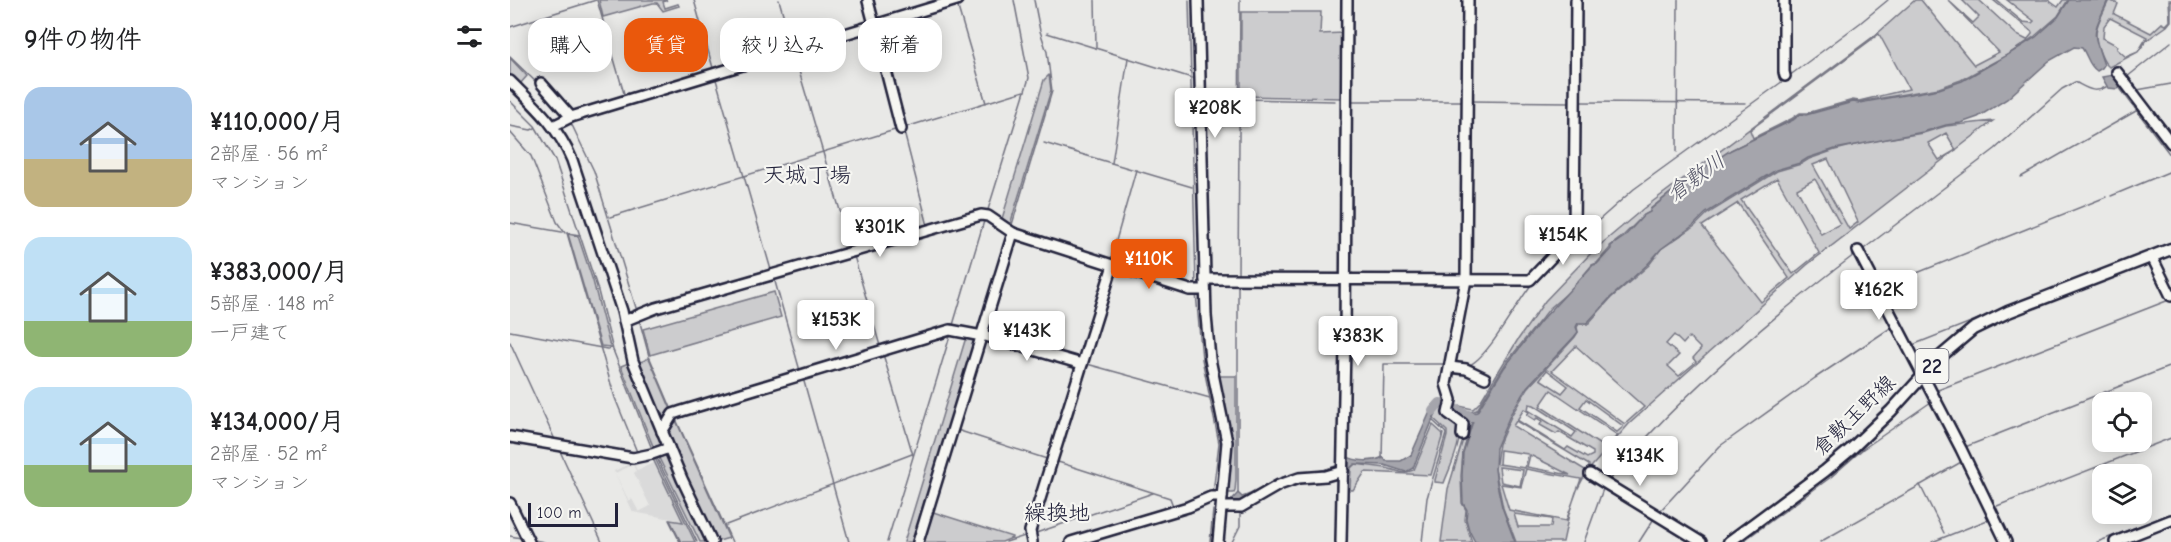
<!DOCTYPE html>
<html lang="ja">
<meta charset="utf-8">
<style>
:root{--surface:#fff;--page:#f2f2f2;--text:#202124;--muted:#757577;--accent:#ea580c}
body{margin:0;font-family:"Comic Neue","Klee One",sans-serif;background:var(--page);color:var(--text);height:100vh;display:flex;flex-direction:column;font-size:22px;white-space:nowrap}
*{box-sizing:border-box;margin:0}
p{font-size:20px;color:var(--muted)}
.icon{flex:none;width:33px;height:33px;fill:none;stroke:currentColor;stroke-width:2;stroke-linecap:round;stroke-linejoin:round}
.map{position:relative;flex:1;overflow:hidden}
.panel{display:flex;flex-direction:column;background:var(--surface);width:510px}
.panel>*{flex:none}
.hud{position:absolute;left:18px;top:18px;width:570px;height:54px;display:flex;gap:12px}
.tools{position:absolute;left:1582px;top:392px;display:grid;gap:12px}
.tools a{display:grid;place-items:center;width:60px;height:60px;border-radius:12px;background:var(--surface);box-shadow:0 3px 15px #0003;font-size:30px}
.scale{position:absolute;left:18px;bottom:15px;width:90px;box-sizing:border-box;padding-left:6px;border:3px solid #22223b;border-top:0;font-size:16px;line-height:21px;white-space:nowrap;color:#22223b;-webkit-text-stroke:4px #f6f6f2;paint-order:stroke}
.price{position:absolute;translate:-50% -51px;padding:0 14px;border-radius:6px;background:#fff;color:#222;font-size:20px;line-height:39px;filter:drop-shadow(0 2px 3px #0008)}
.price::after{content:'';position:absolute;left:50%;top:36px;width:18px;height:14px;margin-left:-9px;background:inherit;clip-path:polygon(0 0,100% 0,50% 100%)}
.price.current{background:var(--accent);color:#fff}
ul{padding:0;list-style:none}
li{display:flex;align-items:center;gap:18px;height:150px;padding:0 24px}
li span{display:grid;place-items:center;flex:none;width:168px;height:120px;border-radius:18px;color:#555}
li>.icon{margin-inline-start:auto}
span .icon{width:72px;height:72px;fill:#fffc;stroke-width:1}
li b{font-size:26px}
h2{display:flex;justify-content:space-between;align-items:center;height:72px;padding:0 24px;font-size:26px}
.tag{padding:0 21px;border-radius:18px;background:var(--surface);box-shadow:0 3px 15px #0003;font-size:21px;line-height:54px}
.tag.current{background:var(--accent);color:#fff}
main{display:flex;flex:1;min-height:0}
.map>svg:first-child{display:block}
.built{fill:#dadada;fill-rule:evenodd}
.green{fill:#ccccce;stroke:#777784;stroke-width:1.5;fill-rule:evenodd}
.water{fill:#a5a5ac;stroke:#71717f;stroke-width:1.5}
.lines{fill:none;stroke-linecap:round;stroke-linejoin:round}
.stream{stroke:#71717f;stroke-width:1.5}
.river{stroke:#a5a5ac;stroke-width:10}
.minor-casing{stroke:#22223b;stroke-width:14}
.major-casing{stroke:#22223b;stroke-width:15}
.minor{stroke:#f6f6f2;stroke-width:9}
.major{stroke:#f6f6f2;stroke-width:10}
.labels{text-anchor:middle;dominant-baseline:central;stroke-width:4.5;stroke-linejoin:round;paint-order:stroke}
.shield{fill:#f6f6f2;stroke:#626272;stroke-width:1.5}
.shield-label{font-size:20px;font-weight:bold;fill:#22223b}
.street-label{font-size:21px;fill:#22223b;stroke:#f6f6f2}
.neighbourhood-label{font-size:22px;fill:#22223b;stroke:#f6f6f2}
.water-label{font-size:22px;font-style:italic;fill:#565668;stroke:#f6f6f2}
</style>
<main>
<section class="panel">
<h2>9件の物件<svg class="icon" aria-label="filters" viewBox="0 0 24 24"><path d="M4 7h16M4 17h16"/><circle cx="9" cy="7" r="2"/><circle cx="15" cy="17" r="2"/></svg></h2>
<ul>
<li><span style="background:linear-gradient(#a9c7e8 60%,#c2b280 0)"><svg class="icon" aria-label="home" viewBox="0 0 24 24"><path d="M3 11l9-7 9 7M6 9v11h12V9"/></svg></span><div><b>¥110,000/月</b><p>2部屋 · 56 m²</p><p>マンション</p></div></li>
<li><span style="background:linear-gradient(#bfe0f5 70%,#8fb573 0)"><svg class="icon" aria-label="home" viewBox="0 0 24 24"><path d="M3 11l9-7 9 7M6 9v11h12V9"/></svg></span><div><b>¥383,000/月</b><p>5部屋 · 148 m²</p><p>一戸建て</p></div></li>
<li><span style="background:linear-gradient(#bfe0f5 65%,#8fb573 0)"><svg class="icon" aria-label="home" viewBox="0 0 24 24"><path d="M3 11l9-7 9 7M6 9v11h12V9"/></svg></span><div><b>¥134,000/月</b><p>2部屋 · 52 m²</p><p>マンション</p></div></li>
</ul>
</section>
<div class="map">
<svg width="1661" height="542" viewBox="0 0 1661 542">
<rect width="100%" height="100%" fill="#e9e9e7"/>
<filter id="ink" filterUnits="userSpaceOnUse"><feTurbulence type="fractalNoise" baseFrequency=".0167" numOctaves="2"/><feDisplacementMap in="SourceGraphic" scale="12" xChannelSelector="R" yChannelSelector="G"/><feConvolveMatrix kernelMatrix="1 2 1 2 8 2 1 2 1" color-interpolation-filters="sRGB"/></filter>
<g filter="url(#ink)">
<path class="built" d="M121,463l3,1 3,6 17,-7 29,58 -50,-9 -19,-41zM123,465l3,6 -2,2 16,33 -11,6 -7,-13 -3,2 -14,-28z"/>
<g class="green">
<polygon points="89,0 157,0 153,2 155,8 168,4 169,6 153,11 147,3 143,3 93,17"/>
<path d="M1405,0h6l53,65 25,-13 -51,-52 25,23 6,-6 -17,-17h17l38,35 10,5 5,-6v-2l-39,-32h3l27,22 9,1 2,-2 -27,-21h41l10,7 5,-7h5l-10,16 -23,20 -26,18 -48,26 -22,8 -80,14 -6,-1 -47,13 -5,-1 -9,7 -61,30 -42,28 -39,31v3l-6,3 -21,21 -13,10v2l-13,15 -5,2 -20,24 -22,19 -44,55 -29,47 -6,2 -12,-4 1,-2 13,3 7,-7 37,-61 28,-40 48,-50 51,-43 234,-175zM1369,34l30,55 -50,12 -6,-1 -46,13h-7l-9,6 -38,19 -3,-8z"/>
<path d="M1599,0l9,4 -4,10 37,19 11,-10 4,2 4,-4 -1,-21h2v21l-4,5 -20,14 -9,12 -29,15c-5,-4 -6,-7 -8,-12 -11,-25 -2,-32 8,-55zM1600,18l37,19 -9,15 -12,5 -9,-8 1,-3 -15,-8 1,-12z"/>
<polygon points="731,12 811,12 810,34 833,33 832,98 731,96"/>
<polygon points="0,58 17,76 10,84 5,79 3,81 0,78"/>
<polygon points="539,75 541,90 499,228 491,222 534,80"/>
<path d="M1483,121l-186,144 -178,159 -43,49 -10,19 -7,22 -6,28h-47l-13,-34 -8,-39 4,-25 13,-30 16,-26 47,-51 3,-5 -1,-5 2,-3h9l23,-26 38,-33 12,-16 34,-23 12,-12 70,-43 24,-7 8,-5 26,-9 33,-8 55,-9 23,-7zM1436,133l10,17 -17,10 -11,-17zM1318,159l30,63 -9,7 -36,-64zM1267,178l42,75 -26,21 -52,-74zM1305,179l25,45 -19,10 -24,-45zM1228,203l51,75 -28,24 -59,-76zM1164,335l9,9 6,-7 12,12 -8,9 3,4 -17,14 -11,-10 11,-11 -13,-11zM1066,346l68,61 -19,17 -73,-53zM1037,370l21,16 -6,7 -22,-14zM1041,390l66,45v1l-12,12 -65,-42zM1076,399l37,27v1l-6,5 -37,-25zM1019,404l5,1 42,27 -4,5 -44,-27zM1014,409l5,3 -2,3 8,5 2,-2 5,3 -2,4 16,9 3,-2 34,20v3l-6,3 -19,-11 -3,3 -48,-30zM1006,421l73,44v2l-4,3 -72,-44zM990,450l28,4 -3,14 -26,-4zM1020,455l40,20 -43,-8zM989,467l24,3 -3,16 -19,-4zM1016,469l55,10 -15,42 -57,-11 -8,-26 20,3zM1004,514l38,5 -1,8h-33z"/>
<polygon points="58,234 68,236 83,281 100,347 91,346"/>
<polygon points="264,292 271,317 140,355 133,329"/>
<polygon points="457,334 467,337 405,542 394,542"/>
<polygon points="139,358 162,412 154,427 126,364"/>
<polygon points="121,362 153,440 150,442 152,446 145,451 111,366"/>
<polygon points="707,376 726,376 726,479 725,491 724,493 715,493 718,465"/>
<path d="M933,407c32,14 9,54 1,76l-9,-1v-2l12,-44v-5l-13,-12 3,-8z"/>
<polygon points="945,413 962,421 953,453 951,476 952,503 956,510 955,520 962,542 931,542 938,489 955,433"/>
<polygon points="164,416 219,538 205,542 157,441 156,430"/>
<polygon points="923,425 933,434 921,475 855,472 843,490 840,490 841,468 845,464 876,468 894,473 904,470"/>
<polygon points="155,453 157,457 159,456 200,542 190,542 148,456"/>
<polygon points="145,458 185,542 171,542 160,520 173,522 143,459"/>
<polygon points="420,511 502,537 502,538 492,542 410,542"/>
</g>
<g class="water">
<path d="M1559,0h39c-15,35 -17,28 -4,65l-2,3 -5,3c-9,-6 -9,-15 -15,-23l-8,-1 -25,14 -42,38 -29,18 -17,6 -15,2 -23,7 -88,17 -27,9 -8,5 -24,7 -70,43 -12,12 -33,24 -14,16 -37,33 -23,25h-9l-2,4 2,5 -4,5 -47,50 -16,26 -15,35 -1,21 2,15 5,23 13,35h-40l-6,-12 -3,-11 1,-9 -4,-7 -1,-27 1,-23 10,-32 -14,-6v-6l13,4 5,-1 27,-44 36,-46 53,-57 4,-1 14,-15v-3l13,-9 20,-22 6,-3 1,-3 38,-31 42,-28 62,-30 8,-6 5,1 47,-13 6,1 80,-14 23,-8 47,-27 27,-17 22,-20z"/>
<polygon points="1603,75 1608,81 1610,80 1612,83 1608,89 1598,88 1592,77"/>
<path d="M930,401l5,1 -1,3 -8,7 -23,56 -7,4 -22,-7 -29,-1 -5,4v5h-3v-4l-24,5 -24,2 -60,29 -11,-1 10,-11 4,4c14,-4 25,-14 39,-19 15,-7 28,-4 42,-8 8,-2 15,-6 23,-6l1,-8c8,6 27,6 36,1l3,4h15l10,-6 22,-50z"/>
</g>
<g class="lines">
<g class="stream">
<polyline points="87,0 115,97"/>
<polyline points="184,0 203,68"/>
<polyline points="269,0 282,45"/>
<polyline points="585,0 586,47"/>
<polyline points="679,0 686,286"/>
<polyline points="450,2 457,0"/>
<polyline points="447,4 476,103"/>
<polyline points="0,27 86,0"/>
<polyline points="537,33 682,78"/>
<polyline points="841,41 842,0"/>
<polyline points="284,54 341,248"/>
<polyline points="0,57 27,83"/>
<polyline points="205,76 261,270"/>
<polyline points="1279,76 1350,23 1378,0"/>
<polyline points="1617,77 1661,42"/>
<polyline points="1609,87 1661,156"/>
<polyline points="1627,90 1661,84"/>
<polyline points="730,99 825,101"/>
<polyline points="0,101 25,126 45,160 87,287 103,350 142,449"/>
<polyline points="840,101 952,101"/>
<polyline points="960,101 1060,102"/>
<polyline points="1068,102 1236,103"/>
<polyline points="60,121 84,171 127,311"/>
<polyline points="0,126 21,130 25,128"/>
<polyline points="396,127 514,91"/>
<polyline points="0,132 21,156 47,222 55,233"/>
<polyline points="394,132 418,226"/>
<polyline points="534,143 682,187"/>
<polyline points="1167,152 1168,0"/>
<polyline points="602,163 618,58"/>
<polyline points="1511,177 1626,111"/>
<polyline points="1601,196 1661,171"/>
<polyline points="477,213 519,78 504,0"/>
<polyline points="100,217 388,129"/>
<polyline points="0,223 52,232"/>
<polyline points="501,228 542,91 537,52 530,31 524,0"/>
<polyline points="57,233 105,398 127,452"/>
<polyline points="57,233 70,235"/>
<polyline points="1645,249 1661,243"/>
<polyline points="1054,251 1124,189 1273,81"/>
<path d="M1351,251l134,-102 67,-60 13,-7c12,6 19,12 31,5"/>
<polyline points="344,256 370,346"/>
<polyline points="600,262 626,170"/>
<polyline points="728,275 730,0"/>
<polyline points="264,278 290,371"/>
<polyline points="728,283 728,494"/>
<polyline points="1372,287 1596,197"/>
<polyline points="686,293 692,359 709,443 703,493"/>
<polyline points="129,319 139,356 162,410"/>
<polyline points="443,325 474,221"/>
<polyline points="0,331 97,349 102,348"/>
<polyline points="0,342 46,442"/>
<polyline points="1400,346 1638,252"/>
<polyline points="373,354 403,455"/>
<polyline points="577,364 700,398"/>
<path d="M959,365c19,-7 48,-63 63,-81"/>
<polyline points="293,378 339,542"/>
<polyline points="1428,390 1659,300"/>
<polyline points="838,412 839,458"/>
<polyline points="165,417 222,542"/>
<polyline points="447,430 540,460"/>
<polyline points="1455,447 1661,366"/>
<polyline points="49,449 92,542"/>
<polyline points="146,456 187,542"/>
<polyline points="872,459 874,364 936,364"/>
<polyline points="545,461 660,498 663,506"/>
<path d="M1099,480c69,-83 159,-160 245,-225"/>
<polyline points="1410,485 1434,533"/>
<polyline points="1487,506 1661,438"/>
<polyline points="1150,511 1210,446 1305,378 1382,327"/>
<polyline points="0,514 13,542"/>
<polyline points="159,520 170,542"/>
<polyline points="216,525 402,454"/>
<polyline points="526,533 643,493"/>
<polyline points="0,536 11,538"/>
<polyline points="24,540 34,542"/>
<polyline points="377,542 440,336"/>
<polyline points="496,542 518,535"/>
<polyline points="700,542 703,510"/>
<polyline points="722,542 730,526 730,511"/>
<polyline points="837,542 838,472"/>
<polyline points="912,542 917,498 936,434 935,432 922,420"/>
<polyline points="1074,542 1093,489"/>
<polyline points="1129,542 1145,517"/>
<polyline points="1232,542 1321,477 1353,449 1421,402"/>
<polyline points="1310,542 1453,461"/>
<polyline points="1422,542 1480,519"/>
<polyline points="1587,542 1661,514"/>
</g>
<polyline class="river" points="923,411 930,403 935,404 961,417"/>
<g class="minor-casing">
<g id="minor">
<polyline points="688,0 696,316 700,359 717,442 708,542"/>
<polyline points="1274,0 1274,72 1275,76"/>
<polyline points="358,1 391,129"/>
<polyline points="1607,72 1661,143"/>
<path d="M0,81c26,26 47,44 62,79l50,151 11,50 49,118 30,63"/>
<polyline points="31,83 61,117"/>
<polyline points="43,126 61,117 447,0"/>
<polyline points="1348,251 1451,449 1496,542"/>
<polyline points="1642,257 1661,296"/>
<polyline points="695,279 1020,280 1064,234 1066,0"/>
<polyline points="114,321 146,308 471,215 478,216 503,233 680,290 695,290"/>
<polyline points="472,335 572,364"/>
<polyline points="940,367 956,369 975,378"/>
<polyline points="152,432 163,414 172,411 440,330 472,336"/>
<polyline points="952,435 953,424 938,413 941,400 936,384 956,280 958,0"/>
<polyline points="0,437 123,458 142,454 159,448"/>
<polyline points="1080,474 1191,542"/>
<polyline points="0,503 19,542"/>
<polyline points="712,507 731,507 769,485 789,478 816,476 833,471"/>
<polyline points="408,542 503,233"/>
<polyline points="522,542 520,531 603,265"/>
<polyline points="561,542 678,507 701,497 712,497"/>
<polyline points="831,542 835,346 837,0"/>
<polyline points="1605,542 1661,520"/>
</g>
</g>
<g class="major-casing">
<polyline id="major" points="1219,542 1315,471 1340,450 1381,411 1430,357 1463,329 1498,312 1661,249"/>
</g>
<use href="#minor" class="minor"/>
<use href="#major" class="major"/>
</g>
</g>
<g class="labels">
<rect class="shield" x="1405.5" y="349" width="33" height="34" rx="4.5"/>
<g class="shield-label">
<text x="1422" y="366">22</text>
</g>
<g class="street-label">
<text transform="translate(1344 415) rotate(-44)">倉敷玉野線</text>
</g>
<g class="neighbourhood-label">
<text x="297" y="175">天城丁場</text>
<text x="547" y="513">繰換地</text>
</g>
<g class="water-label">
<text transform="translate(1186 177) rotate(-36)">倉敷川</text>
</g>
</g>
</svg>
<div class="tools">
<a><svg class="icon" aria-label="locate" viewBox="0 0 24 24"><circle cx="12" cy="12" r="6"/><path d="M12 2v4M12 18v4M2 12h4M18 12h4"/></svg></a>
<a><svg class="icon" aria-label="layers" viewBox="0 0 24 24"><path d="M12 4l9 5-9 5-9-5zM3 14l9 5 9-5"/></svg></a>
</div>
<div class="scale">100 m</div>
<b class="price" style="left:705px;top:139px">¥208K</b>
<b class="price" style="left:370px;top:258px">¥301K</b>
<b class="price" style="left:1053px;top:266px">¥154K</b>
<b class="price current" style="left:639px;top:290px">¥110K</b>
<b class="price" style="left:1369px;top:321px">¥162K</b>
<b class="price" style="left:326px;top:351px">¥153K</b>
<b class="price" style="left:517px;top:362px">¥143K</b>
<b class="price" style="left:848px;top:367px">¥383K</b>
<b class="price" style="left:1130px;top:487px">¥134K</b>
<div class="hud">
<a class="tag">購入</a>
<a class="tag current">賃貸</a>
<a class="tag">絞り込み</a>
<a class="tag">新着</a>
</div>
</div>
</main>
